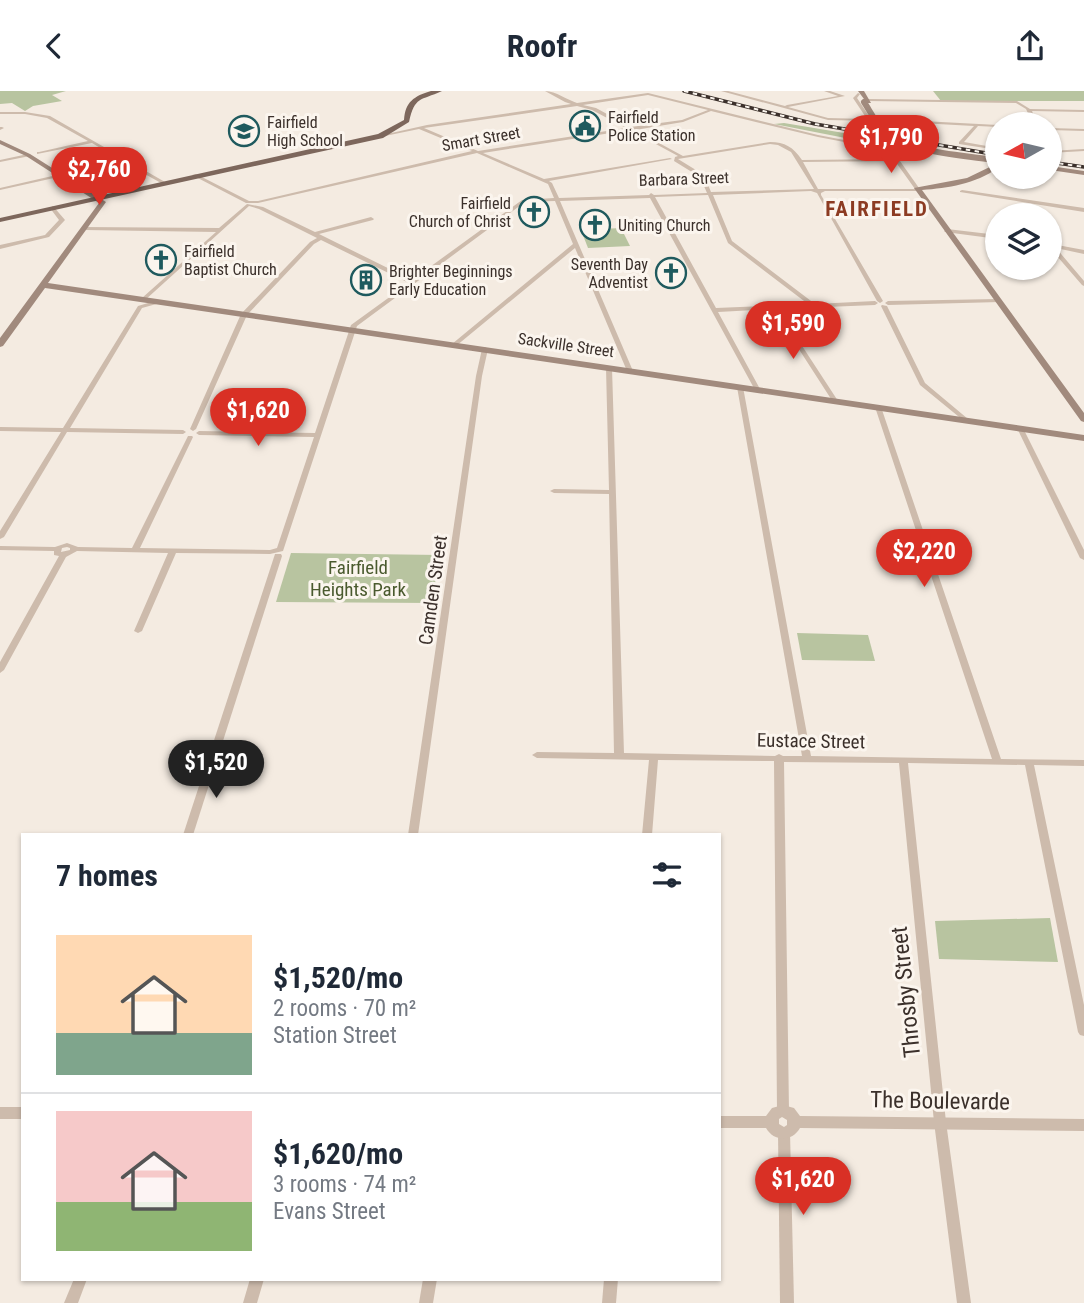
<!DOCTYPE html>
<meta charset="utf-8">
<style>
:root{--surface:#fff;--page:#f2f2f3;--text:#1f2937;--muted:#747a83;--line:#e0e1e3;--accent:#d93025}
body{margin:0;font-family:"Roboto Condensed",sans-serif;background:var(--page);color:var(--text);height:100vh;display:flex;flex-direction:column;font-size:26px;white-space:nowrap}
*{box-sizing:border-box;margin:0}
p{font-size:23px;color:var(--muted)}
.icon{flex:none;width:38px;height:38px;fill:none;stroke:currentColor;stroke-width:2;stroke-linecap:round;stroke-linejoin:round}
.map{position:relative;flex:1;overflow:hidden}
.side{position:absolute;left:21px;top:742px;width:700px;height:448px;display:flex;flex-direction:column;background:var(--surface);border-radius:0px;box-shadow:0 2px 5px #0004}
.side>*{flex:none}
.needle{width:46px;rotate:262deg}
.controls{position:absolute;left:985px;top:21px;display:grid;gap:14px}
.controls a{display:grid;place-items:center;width:77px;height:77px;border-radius:50%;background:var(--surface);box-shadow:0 2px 5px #0004;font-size:35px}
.price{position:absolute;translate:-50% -60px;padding:0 16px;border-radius:24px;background:var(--accent);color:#fff;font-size:23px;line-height:46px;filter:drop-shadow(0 2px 4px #0008)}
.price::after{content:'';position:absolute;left:50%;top:42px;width:21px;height:16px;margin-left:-10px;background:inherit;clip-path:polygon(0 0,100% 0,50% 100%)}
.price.on{background:#222;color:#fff}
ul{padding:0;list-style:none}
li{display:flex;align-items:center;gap:21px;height:175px;padding:0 35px}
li+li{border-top:2px solid var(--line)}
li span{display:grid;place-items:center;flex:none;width:196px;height:140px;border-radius:0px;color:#555}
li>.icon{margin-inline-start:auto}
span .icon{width:84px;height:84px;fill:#fffc;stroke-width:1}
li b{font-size:30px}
h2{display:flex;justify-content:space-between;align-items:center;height:84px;padding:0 35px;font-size:30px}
header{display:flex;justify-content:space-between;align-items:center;height:91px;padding:0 35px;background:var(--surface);font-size:32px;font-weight:700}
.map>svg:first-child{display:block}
.green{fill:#b8c4a0}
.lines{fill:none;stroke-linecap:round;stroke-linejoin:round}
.minor{fill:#cdbbac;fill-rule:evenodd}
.tertiary{fill:#cdbbac;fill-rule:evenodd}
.secondary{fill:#a18a7d;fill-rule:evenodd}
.primary{fill:#7d675c;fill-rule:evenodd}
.rail-casing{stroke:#3b302b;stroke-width:3.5}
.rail{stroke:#fbf5ee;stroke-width:2;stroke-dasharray:4.5;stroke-linecap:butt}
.secondary-bridge{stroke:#a18a7d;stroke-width:6}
.labels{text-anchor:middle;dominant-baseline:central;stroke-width:6;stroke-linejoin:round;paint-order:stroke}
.far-poi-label{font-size:16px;fill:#3b302b;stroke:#fbf5ee;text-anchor:start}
.far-street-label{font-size:16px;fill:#3b302b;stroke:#fbf5ee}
.park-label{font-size:19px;fill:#4a5a2e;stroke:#fbf5ee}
.street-label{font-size:19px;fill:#3b302b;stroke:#fbf5ee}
.far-district-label{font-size:21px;font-weight:bold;letter-spacing:2px;fill:#8c3b22;stroke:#fbf5ee}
.near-street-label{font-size:23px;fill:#3b302b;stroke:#fbf5ee}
</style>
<header><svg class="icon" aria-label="back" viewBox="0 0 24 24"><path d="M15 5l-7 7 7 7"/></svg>Roofr<svg class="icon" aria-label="share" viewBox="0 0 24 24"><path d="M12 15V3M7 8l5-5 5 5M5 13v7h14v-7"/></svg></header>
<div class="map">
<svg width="1084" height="1212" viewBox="0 0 1084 1212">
<rect width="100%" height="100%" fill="#f4ebe1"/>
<g class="green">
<polygon points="0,0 66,0 52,4 62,10 33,15 25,20 12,12 0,13"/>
<polygon points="933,0 1084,0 1084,10 941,10"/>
<polygon points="784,32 898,51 910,56 881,54 774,33"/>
<polygon points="621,137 630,155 588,157 581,139"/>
<polygon points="291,462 440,464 432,512 276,511"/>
<polygon points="797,542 868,544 875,570 802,569"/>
<polygon points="1050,827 1058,871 939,868 935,830"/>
</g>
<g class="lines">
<g class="minor">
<path d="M545,0c11,0 22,9 32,12l71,-10 170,42 68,13 47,3v1l-2,1 -45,-3 -68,-13 -107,-26 -28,11 -48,8 48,26 87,-14c15,0 23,5 32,18l91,-1 -2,-4 4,-1 24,34 1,3h-95l-4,2v2l62,106 -3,2 -3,-2 -60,-108 -6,-2 -98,4 19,46 83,63 60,-3 3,2 -3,2 -97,4 60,92 -1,1h-4l-60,-93 -55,3 42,77 -5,1 -105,-192 -90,3 73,170 -1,1 -5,-1 -52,-123 -119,98h-4v-2l121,-100 -18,-43 -30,1 -168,124 -74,225 -13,3 -94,-1 -34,78 -4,2 -4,-2 34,-78 -91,-2 -11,6 -62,113 -4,3v-11l59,-106 -5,-1v-4l-54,-1v-4l55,1 12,-4 11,4 54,1 56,-112h4l1,1 -53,111 130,2 7,-2 37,-111 -115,-2 -3,-2 3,-2 116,2 36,-108 58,-42 -88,-43 -7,4 -67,71 -51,114 -3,2 -3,-2 51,-115 69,-72 7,-4 -58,-29 -10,-3 -105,95 -3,-2 1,-1 74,-66 -131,-2 -3,-2 1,-1 136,1 28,-24 16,3 52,25 56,-15 3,2 -1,1 -54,14 93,46 110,-80 32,-2 -6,-14 -71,-31 -219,50h-12l-54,-28 4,-1 53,27h9l214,-50 -53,-22 -39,8 -2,-1 49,-11 144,-21 -6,-2zM648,4l60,15 -26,10 -51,7 -35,-19 -13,-3zM577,15l15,4 34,18 -148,23 -54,-23zM630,39l48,26 -3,1 -1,4 26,16 7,16 -53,2 -3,-2 -2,2 -90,3 -7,-15 -3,-2 123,-22 -2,-1 -126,21 -61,-26zM770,53l8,1 13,7 23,37 -103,3 -7,-17 -26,-16zM895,70l20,28h-97l-15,-27zM708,104l20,48 80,61 -92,4 -61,-111zM67,456l3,1v2l-9,2 1,-4z"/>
<polygon points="721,0 728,0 785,15 787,14 838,5 824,0 830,0 845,5 788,16 828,27 867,28 853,7 858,2 860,3 857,7 871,28 875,29 873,30 828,29"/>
<polygon points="868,8 1017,10 1030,18 1084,19 1084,21 1032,20 1037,33 1033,33 1026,18 1016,12 867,10"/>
<polygon points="0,21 25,21 50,25 165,91 161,92 125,72 70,83 70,81 122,70 92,52 37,63 37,61 39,61 88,50 47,27 25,23 0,23"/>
<polygon points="884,28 998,34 998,36 978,35 964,51 998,57 998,59 959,53 959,51 974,35 882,30"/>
<polygon points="0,36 2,36 4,37 0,39"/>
<polygon points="1050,37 1084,38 1084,40 1050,39"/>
<polygon points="1084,58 1084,60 1050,62 1050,60"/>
<polygon points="28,63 30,63 30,65 0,71 0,69"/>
<polygon points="61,83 63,83 63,85 0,99 0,97"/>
<polygon points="962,99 1084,117 1084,121 960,101 960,100"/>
<polygon points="53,115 65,129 49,146 0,158 0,154 45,144 59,129 50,117"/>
<polygon points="947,138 998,144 998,148 945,141 944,140"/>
<polygon points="1052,153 1084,159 1084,163 1056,157 1084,190 1084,195 1082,194 1050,157 1050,154"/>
<polygon points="998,208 1001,210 1000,211 888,214 885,212 888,210"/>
<polygon points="158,209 160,210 160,212 142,217 70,337 183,339 186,341 183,343 67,341 4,446 0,448 0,440 61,341 0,340 0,336 63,337 138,215"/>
<polygon points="882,214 887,215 925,292 968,328 968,330 964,330 920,294 881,215"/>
<polygon points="485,256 488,258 482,285 418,744 408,744 476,285 482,258"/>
<polygon points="609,275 612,277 624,662 775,665 779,663 783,665 802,665 737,296 740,294 743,296 811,665 992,668 875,316 878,314 881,316 1001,668 1084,669 1084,675 1034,674 1084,914 1084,945 1080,944 1078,941 1025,674 908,672 946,1031 971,1212 957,1212 934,1031 899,672 784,671 789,1020 787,1023 783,1025 779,1023 777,1020 774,670 658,669 652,744 642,744 649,669 537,667 532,664 537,661 614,662 609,403 554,402 550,400 554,398 609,399 606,277"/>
<polygon points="1020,335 1023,337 1084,459 1084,469 1080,467 1017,337"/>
<polygon points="275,463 281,463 282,465 193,744 183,744"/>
<polygon points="784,1036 788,1037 790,1041 794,1212 780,1212 778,1041 780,1037"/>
<polygon points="74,1188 87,1188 78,1212 64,1212"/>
<polygon points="250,1188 264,1188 257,1212 243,1212"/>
<polygon points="423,1188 437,1188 433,1212 419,1212"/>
<polygon points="604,1188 618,1188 616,1212 602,1212"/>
</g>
<g class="tertiary">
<path d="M783,1014l11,3 6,8 284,3v12l-284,-3c-8,14 -26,14 -34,0h-47v-12h47l6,-8zM782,1026l5,3v5l-3,2 -5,-3v-5z"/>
<rect x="0" y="1016" width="23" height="12"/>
</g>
<g class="secondary">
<polygon points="858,0 864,0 871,12 867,12"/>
<polygon points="0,49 30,63 106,111 48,192 1084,344 1084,350 45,197 3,255 0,256 0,247 99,112 26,65 0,53"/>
<path d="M998,72v5c-23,16 -50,20 -76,22l162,223v9l-3,-1 -167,-233 53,-10z"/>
<polygon points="1050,75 1084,80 1084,84 1050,79"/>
</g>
<path class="primary" d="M431,0h11c-22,10 -27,5 -33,31l-26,16 -383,84v-4l378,-84 26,-14c1,-18 10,-24 27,-29z"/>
<g class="rail-casing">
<g id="rail">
<polyline points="684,0 815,33 998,64"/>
<polyline points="1050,71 1084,76"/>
</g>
</g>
<use href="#rail" class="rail"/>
<path class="secondary-bridge" d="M864,11c6,9 11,20 19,27 29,25 74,25 110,31"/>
</g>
<defs>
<g id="civic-ring" transform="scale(1.575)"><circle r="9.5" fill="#fbf5ee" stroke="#1f5a5e" stroke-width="1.5"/><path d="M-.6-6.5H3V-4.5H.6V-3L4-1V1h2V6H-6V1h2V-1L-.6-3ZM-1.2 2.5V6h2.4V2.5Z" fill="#1f5a5e"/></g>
<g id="school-ring" transform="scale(1.575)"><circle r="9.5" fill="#fbf5ee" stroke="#1f5a5e" stroke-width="1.5"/><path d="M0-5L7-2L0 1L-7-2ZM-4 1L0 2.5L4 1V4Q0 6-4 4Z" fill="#1f5a5e"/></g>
<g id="church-ring" transform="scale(1.575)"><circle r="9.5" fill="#fbf5ee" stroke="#1f5a5e" stroke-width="1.5"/><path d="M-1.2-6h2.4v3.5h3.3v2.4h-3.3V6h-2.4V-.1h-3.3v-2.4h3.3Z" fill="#1f5a5e"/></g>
<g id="building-ring" transform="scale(1.575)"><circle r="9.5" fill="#fbf5ee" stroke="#1f5a5e" stroke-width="1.5"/><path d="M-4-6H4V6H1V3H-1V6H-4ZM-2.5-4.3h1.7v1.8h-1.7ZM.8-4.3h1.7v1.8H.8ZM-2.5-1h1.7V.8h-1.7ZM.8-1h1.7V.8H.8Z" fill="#1f5a5e"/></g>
</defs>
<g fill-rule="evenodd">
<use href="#civic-ring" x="585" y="35"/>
<use href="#school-ring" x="244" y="40"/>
<use href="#church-ring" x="534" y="121"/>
<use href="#church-ring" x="595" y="134"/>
<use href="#church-ring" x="161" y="169"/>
<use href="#church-ring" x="671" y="182"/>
<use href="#building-ring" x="366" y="189"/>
</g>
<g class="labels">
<g class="far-poi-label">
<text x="608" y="26">Fairfield<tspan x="608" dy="18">Police Station</tspan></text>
<text x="267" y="31">Fairfield<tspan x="267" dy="18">High School</tspan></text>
<text x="511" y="112" text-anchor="end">Fairfield<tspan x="511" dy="18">Church of Christ</tspan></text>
<text x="618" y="134">Uniting Church</text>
<text x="184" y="160">Fairfield<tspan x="184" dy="18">Baptist Church</tspan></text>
<text x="648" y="173" text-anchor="end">Seventh Day<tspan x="648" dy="18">Adventist</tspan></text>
<text x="389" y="180">Brighter Beginnings<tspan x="389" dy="18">Early Education</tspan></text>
</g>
<g class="far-street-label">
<text transform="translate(481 48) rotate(-10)">Smart Street</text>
<text transform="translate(684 88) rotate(-2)">Barbara Street</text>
<text transform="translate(566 254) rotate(8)">Sackville Street</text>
</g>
<g class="park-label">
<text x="358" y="476">Fairfield<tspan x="358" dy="22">Heights Park</tspan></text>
</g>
<g class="street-label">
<text transform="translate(433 499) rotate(-82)">Camden Street</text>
<text transform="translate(811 650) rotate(1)">Eustace Street</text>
</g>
<g class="far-district-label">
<text x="877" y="118">FAIRFIELD</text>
</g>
<g class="near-street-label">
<text transform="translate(906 901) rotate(-96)">Throsby Street</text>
<text transform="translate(940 1010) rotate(1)">The Boulevarde</text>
</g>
</g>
</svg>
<div class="controls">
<a><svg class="needle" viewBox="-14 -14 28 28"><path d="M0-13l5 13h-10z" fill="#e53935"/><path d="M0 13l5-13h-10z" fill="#747a83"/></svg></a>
<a><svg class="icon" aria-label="layers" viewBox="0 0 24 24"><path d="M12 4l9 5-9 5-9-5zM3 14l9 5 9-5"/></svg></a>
</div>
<b class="price" style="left:891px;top:84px">$1,790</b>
<b class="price" style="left:99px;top:116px">$2,760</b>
<b class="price" style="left:793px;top:270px">$1,590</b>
<b class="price" style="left:258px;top:357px">$1,620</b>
<b class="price" style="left:924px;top:498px">$2,220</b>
<b class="price on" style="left:216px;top:709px">$1,520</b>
<b class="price" style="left:803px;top:1126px">$1,620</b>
<section class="side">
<h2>7 homes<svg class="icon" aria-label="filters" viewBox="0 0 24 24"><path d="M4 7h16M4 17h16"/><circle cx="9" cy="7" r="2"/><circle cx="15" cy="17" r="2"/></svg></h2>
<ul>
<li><span style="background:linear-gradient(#ffd9b3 70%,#7fa58c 0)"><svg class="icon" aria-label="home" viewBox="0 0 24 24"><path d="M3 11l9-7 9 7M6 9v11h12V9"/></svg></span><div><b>$1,520/mo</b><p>2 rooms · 70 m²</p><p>Station Street</p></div></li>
<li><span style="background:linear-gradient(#f6c9c9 65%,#8fb573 0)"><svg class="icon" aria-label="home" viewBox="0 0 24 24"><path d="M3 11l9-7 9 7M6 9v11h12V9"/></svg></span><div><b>$1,620/mo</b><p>3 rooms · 74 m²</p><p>Evans Street</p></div></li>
</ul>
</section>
</div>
